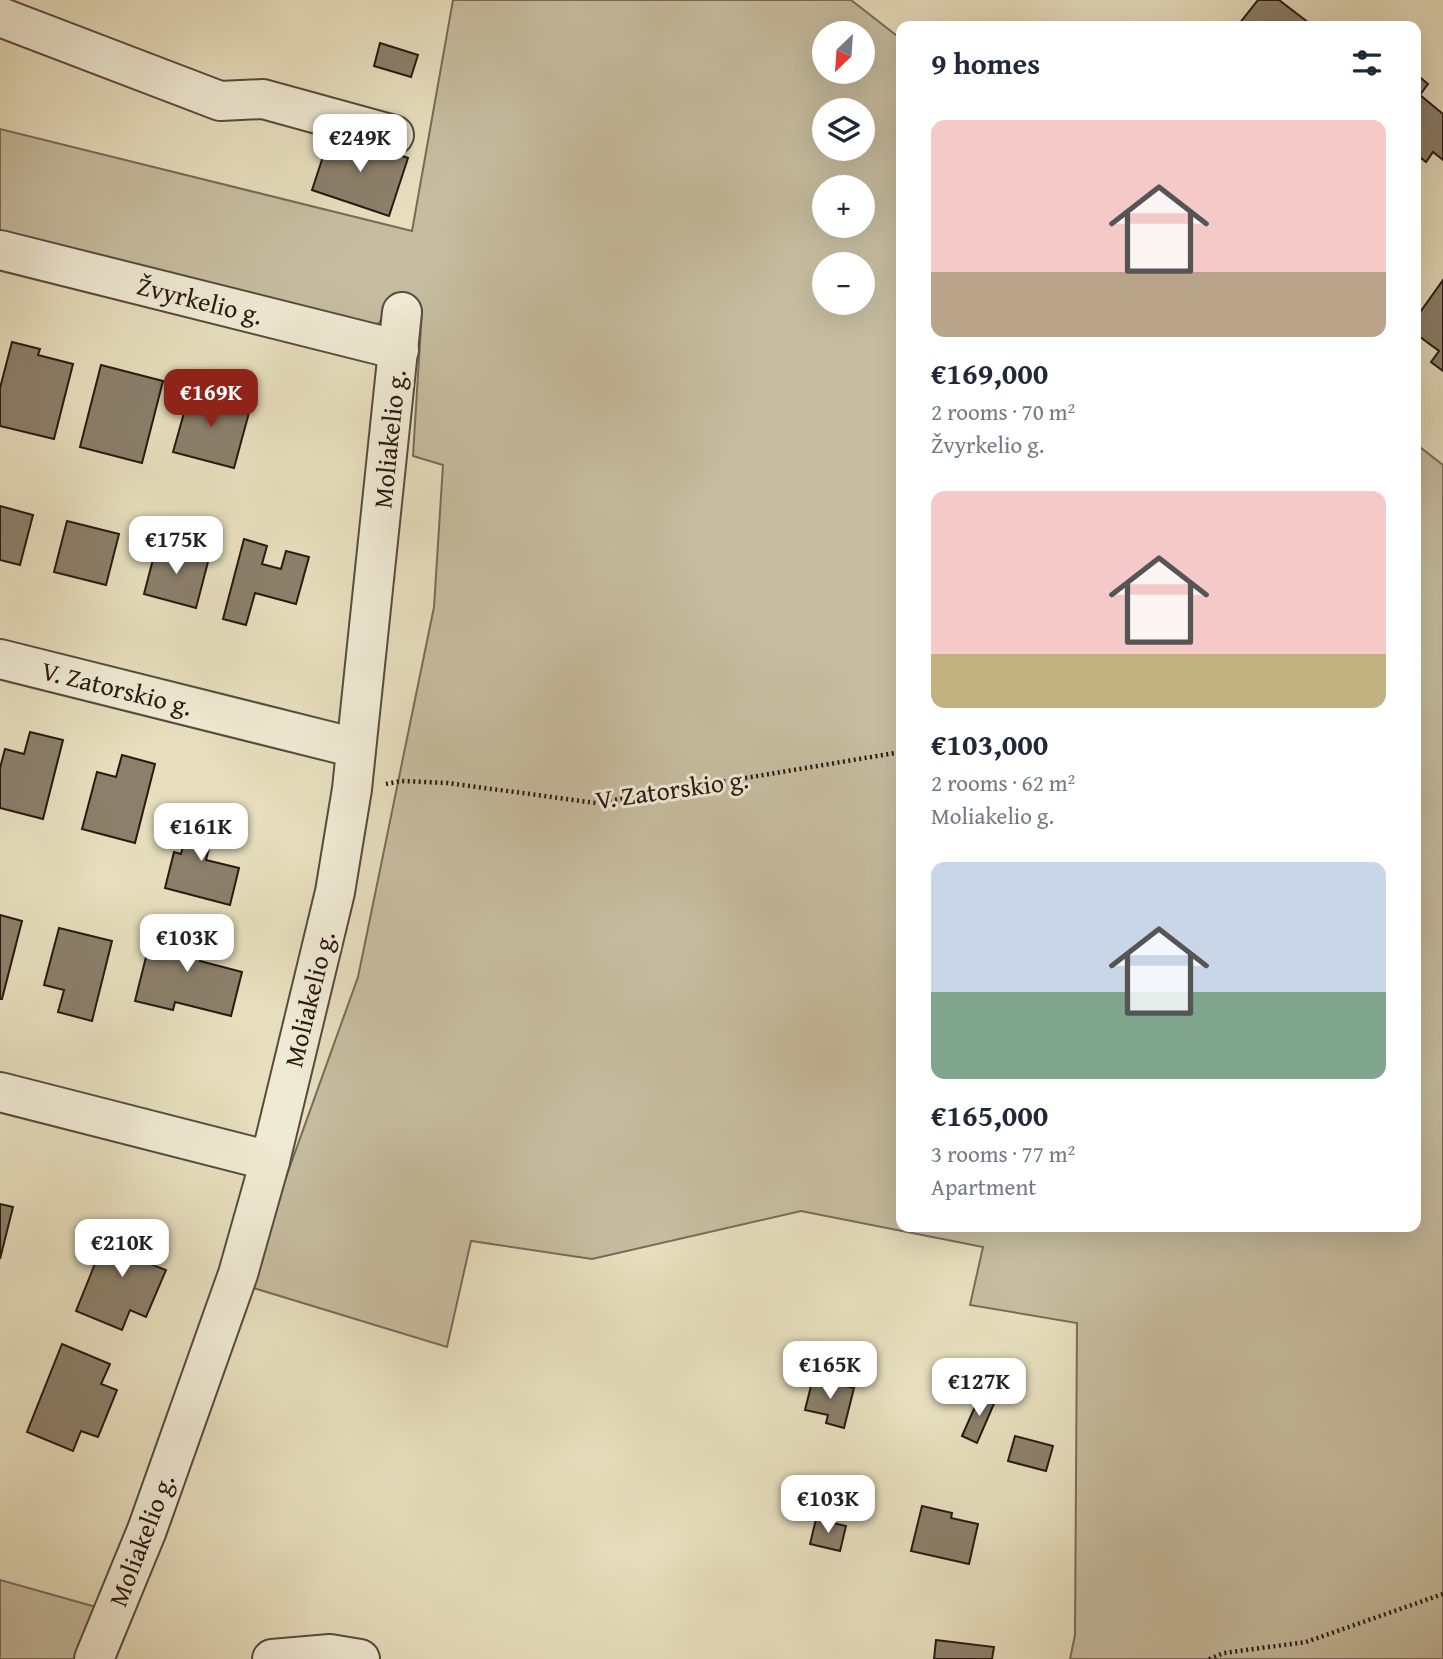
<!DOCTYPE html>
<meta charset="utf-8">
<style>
:root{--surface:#fff;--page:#f2f2f3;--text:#1f2937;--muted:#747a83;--accent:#8f2418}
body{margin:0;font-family:"Gentium Book Plus",serif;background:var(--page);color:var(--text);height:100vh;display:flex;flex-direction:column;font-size:26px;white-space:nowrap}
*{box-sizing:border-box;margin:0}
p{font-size:23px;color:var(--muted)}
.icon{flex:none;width:38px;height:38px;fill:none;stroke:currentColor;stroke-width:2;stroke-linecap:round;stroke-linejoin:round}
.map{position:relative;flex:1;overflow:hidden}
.sheet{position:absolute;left:896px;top:21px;width:525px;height:1211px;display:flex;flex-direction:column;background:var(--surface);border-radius:14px;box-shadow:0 7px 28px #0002}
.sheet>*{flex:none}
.needle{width:46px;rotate:205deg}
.buttons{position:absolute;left:812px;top:21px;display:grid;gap:14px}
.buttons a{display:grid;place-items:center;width:63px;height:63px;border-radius:50%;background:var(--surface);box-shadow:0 7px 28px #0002;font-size:35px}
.price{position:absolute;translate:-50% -60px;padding:0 16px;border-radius:14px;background:#fff;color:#222;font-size:23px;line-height:46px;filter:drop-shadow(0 2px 4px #0008)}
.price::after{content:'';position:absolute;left:50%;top:42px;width:21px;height:16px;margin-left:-10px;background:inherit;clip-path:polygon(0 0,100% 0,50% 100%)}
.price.current{background:var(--accent);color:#fff}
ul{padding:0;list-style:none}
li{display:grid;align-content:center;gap:14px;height:371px;padding:0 35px}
li span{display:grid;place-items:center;height:217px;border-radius:14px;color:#555}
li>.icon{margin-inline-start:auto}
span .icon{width:126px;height:126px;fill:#fffc;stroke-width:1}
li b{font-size:30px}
h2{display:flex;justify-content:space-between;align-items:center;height:84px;padding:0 35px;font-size:30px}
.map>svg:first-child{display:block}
.green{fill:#c6bda0;stroke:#776c59;stroke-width:2;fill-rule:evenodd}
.building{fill:#8b806b;stroke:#281a12;stroke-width:2}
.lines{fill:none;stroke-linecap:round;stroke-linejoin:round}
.minor-casing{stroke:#584b3d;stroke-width:42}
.path{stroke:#281a12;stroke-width:4.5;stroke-dasharray:2 3.5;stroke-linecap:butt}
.minor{stroke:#efead4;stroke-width:38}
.labels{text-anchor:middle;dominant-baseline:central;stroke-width:6;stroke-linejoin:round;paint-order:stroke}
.street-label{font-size:26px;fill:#281a12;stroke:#efead4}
</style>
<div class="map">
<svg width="1443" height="1659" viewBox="0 0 1443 1659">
<rect width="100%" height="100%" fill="#e6debd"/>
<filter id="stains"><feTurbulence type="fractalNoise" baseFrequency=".00286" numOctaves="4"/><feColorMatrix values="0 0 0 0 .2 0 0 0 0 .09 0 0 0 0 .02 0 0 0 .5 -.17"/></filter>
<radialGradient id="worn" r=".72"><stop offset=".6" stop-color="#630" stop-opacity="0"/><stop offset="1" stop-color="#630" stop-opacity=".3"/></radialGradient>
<g class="green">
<path d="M453,0h398l50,39v1188h515v-783l27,21v1194h-373l5,-24 2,-312 -107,-18 13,-58 -182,-36 -209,48 -121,-18 -24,106 -200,-61 111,-309 76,-370 9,-142 -30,-9 9,-146 -31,-6 -12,19 -17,7 -362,-92v-109l412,102zM824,33h39v39h-39zM824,110h39v39h-39zM824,187h39v39h-39zM824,264h39v39h-39z"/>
<polygon points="0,1580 96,1607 74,1659 0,1659"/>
</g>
<g class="building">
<polygon points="1258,0 1279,0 1313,26 1242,26 1239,24"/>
<polygon points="380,43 418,55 411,77 374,66"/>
<polygon points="1416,74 1428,84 1420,95 1443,114 1443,160 1433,152 1426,162 1416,154"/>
<polygon points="331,132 408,158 389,216 312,190"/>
<polygon points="1443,280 1443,371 1431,362 1439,351 1416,334 1416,318"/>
<polygon points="12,342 40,349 38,355 73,364 54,439 0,426 0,388"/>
<polygon points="101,365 163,381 142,463 80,447"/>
<polygon points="191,388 214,395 213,399 250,409 234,468 173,452"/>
<polygon points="0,506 33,515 20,565 0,560"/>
<polygon points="67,521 119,534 106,585 54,572"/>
<polygon points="244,539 267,546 262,564 281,569 286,551 309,557 296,604 255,593 246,625 223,619"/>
<polygon points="157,544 209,558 196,608 144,594"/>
<polygon points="30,732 63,740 43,819 0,808 0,768 5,749 24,754"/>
<polygon points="122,755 155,764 135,843 82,829 97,772 116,777"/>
<polygon points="193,806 218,812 206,860 239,868 230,905 165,888 174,852 181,854"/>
<polygon points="0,915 22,921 2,999 0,999"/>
<polygon points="168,919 208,929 200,961 242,972 231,1016 175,1002 173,1010 135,1001 146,957 158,959"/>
<polygon points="59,928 112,941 92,1021 58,1012 64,990 44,985"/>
<polygon points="0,1204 13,1207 0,1259"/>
<polygon points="111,1224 158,1243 150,1264 166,1270 146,1317 130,1310 122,1330 76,1311"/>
<polygon points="62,1344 110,1364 101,1384 117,1390 98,1437 81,1431 73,1451 27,1432"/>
<polygon points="813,1378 854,1388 844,1428 826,1423 828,1415 805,1410"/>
<polygon points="981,1393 996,1399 977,1443 962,1436"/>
<polygon points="1015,1436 1053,1446 1046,1471 1008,1461"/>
<polygon points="922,1506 952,1513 951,1518 978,1524 969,1564 911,1551"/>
<polygon points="816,1519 846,1526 840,1551 810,1544"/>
<polygon points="936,1640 994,1647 992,1659 934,1659"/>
</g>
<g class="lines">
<g class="minor-casing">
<g id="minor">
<polyline points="0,17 220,101 263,99 394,135"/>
<polyline points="0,250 399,350"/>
<polyline points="0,659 356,748"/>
<polyline points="0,1092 270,1161"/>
<polyline points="94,1659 147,1530 238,1274 270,1161 335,892 352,789 402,312"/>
<polyline points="272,1659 330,1654 360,1659"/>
</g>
</g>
<g class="path">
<polyline points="386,784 401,781 448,783 596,803 901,752"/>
<polyline points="1209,1659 1224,1653 1306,1642 1443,1594"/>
</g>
<use href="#minor" class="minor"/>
</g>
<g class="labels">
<g class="street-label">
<text transform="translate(200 300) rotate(14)">Žvyrkelio g.</text>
<text transform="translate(389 439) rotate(-84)">Moliakelio g.</text>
<text transform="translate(117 688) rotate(14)">V. Zatorskio g.</text>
<text transform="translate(672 789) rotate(-8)">V. Zatorskio g.</text>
<text transform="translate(309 999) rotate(-76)">Moliakelio g.</text>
<text transform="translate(141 1540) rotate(-69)">Moliakelio g.</text>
</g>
</g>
<rect width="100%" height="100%" filter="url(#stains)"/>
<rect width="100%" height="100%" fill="url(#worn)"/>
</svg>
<div class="buttons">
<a><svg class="needle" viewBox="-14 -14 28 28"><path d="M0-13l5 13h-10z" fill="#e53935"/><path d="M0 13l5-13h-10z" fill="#747a83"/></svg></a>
<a><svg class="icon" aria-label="layers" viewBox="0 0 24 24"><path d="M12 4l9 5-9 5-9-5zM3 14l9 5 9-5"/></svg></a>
<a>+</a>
<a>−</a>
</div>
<b class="price" style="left:360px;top:174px">€249K</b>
<b class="price current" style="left:211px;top:429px">€169K</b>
<b class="price" style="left:176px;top:576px">€175K</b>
<b class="price" style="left:201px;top:863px">€161K</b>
<b class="price" style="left:187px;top:974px">€103K</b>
<b class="price" style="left:122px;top:1279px">€210K</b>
<b class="price" style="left:830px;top:1401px">€165K</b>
<b class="price" style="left:979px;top:1418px">€127K</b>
<b class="price" style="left:828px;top:1535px">€103K</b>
<section class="sheet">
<h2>9 homes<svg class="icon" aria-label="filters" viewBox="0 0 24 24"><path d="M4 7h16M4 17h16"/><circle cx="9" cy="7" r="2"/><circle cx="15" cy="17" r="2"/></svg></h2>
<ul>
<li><span style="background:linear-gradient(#f6c9c9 70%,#b9a48a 0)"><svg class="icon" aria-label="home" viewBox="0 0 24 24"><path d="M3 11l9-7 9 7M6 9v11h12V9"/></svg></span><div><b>€169,000</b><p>2 rooms · 70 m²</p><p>Žvyrkelio g.</p></div></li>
<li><span style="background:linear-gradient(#f6c9c9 75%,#c2b280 0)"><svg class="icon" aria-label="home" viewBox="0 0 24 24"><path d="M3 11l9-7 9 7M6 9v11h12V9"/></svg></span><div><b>€103,000</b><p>2 rooms · 62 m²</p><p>Moliakelio g.</p></div></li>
<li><span style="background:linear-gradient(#c9d6e8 60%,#7fa58c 0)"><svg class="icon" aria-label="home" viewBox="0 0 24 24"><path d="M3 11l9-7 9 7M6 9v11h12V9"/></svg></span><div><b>€165,000</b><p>3 rooms · 77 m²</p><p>Apartment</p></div></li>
</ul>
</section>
</div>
